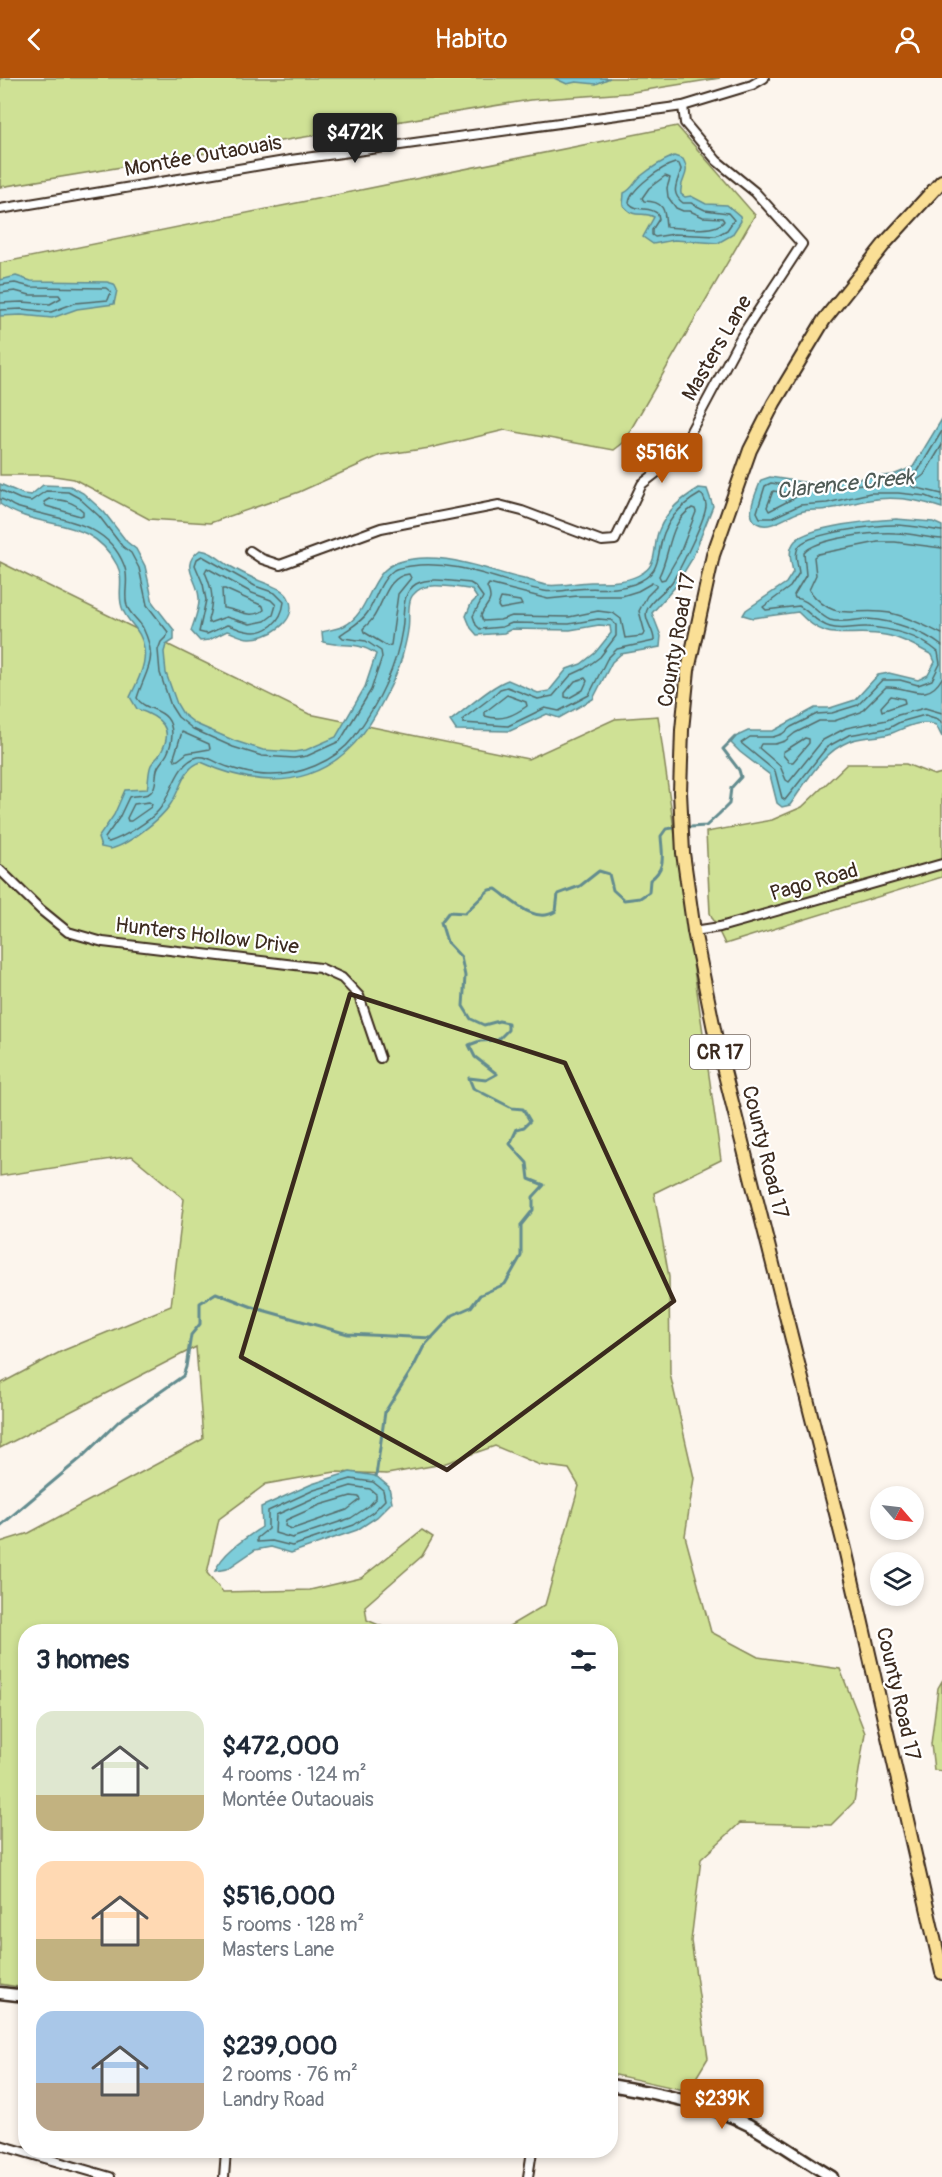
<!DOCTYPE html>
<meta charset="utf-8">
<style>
:root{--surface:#fff;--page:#f2f2f3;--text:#1f2937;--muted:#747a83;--accent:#b45309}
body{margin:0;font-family:Pangolin,sans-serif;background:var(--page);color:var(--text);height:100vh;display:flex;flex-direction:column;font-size:22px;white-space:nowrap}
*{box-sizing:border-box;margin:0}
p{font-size:20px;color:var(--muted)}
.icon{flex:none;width:33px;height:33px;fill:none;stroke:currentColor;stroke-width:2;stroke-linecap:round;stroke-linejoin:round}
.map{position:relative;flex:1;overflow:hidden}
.side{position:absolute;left:18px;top:1546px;width:600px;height:534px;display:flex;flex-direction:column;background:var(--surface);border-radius:24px;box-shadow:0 3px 9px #0003}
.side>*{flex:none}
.needle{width:39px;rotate:118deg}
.buttons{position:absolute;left:870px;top:1408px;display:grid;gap:12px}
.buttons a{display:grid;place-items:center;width:54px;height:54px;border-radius:50%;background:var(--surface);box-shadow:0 3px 9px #0003;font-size:30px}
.price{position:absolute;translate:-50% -51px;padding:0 14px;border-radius:6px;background:var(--accent);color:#fff;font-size:20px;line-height:39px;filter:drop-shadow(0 2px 3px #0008)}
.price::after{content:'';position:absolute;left:50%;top:36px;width:18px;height:14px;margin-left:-9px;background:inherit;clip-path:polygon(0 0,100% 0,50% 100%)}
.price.selected{background:#222;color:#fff}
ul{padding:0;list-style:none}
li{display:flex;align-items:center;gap:18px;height:150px;padding:0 18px}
li span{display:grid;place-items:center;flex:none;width:168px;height:120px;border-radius:18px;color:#555}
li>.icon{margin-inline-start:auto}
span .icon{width:72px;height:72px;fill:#fffc;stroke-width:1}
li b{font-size:26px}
h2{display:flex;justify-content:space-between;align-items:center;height:72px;padding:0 18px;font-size:26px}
header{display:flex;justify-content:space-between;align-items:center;height:78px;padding:0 18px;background:var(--accent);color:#fff;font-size:27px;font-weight:600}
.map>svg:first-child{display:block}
.green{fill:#cfe195;stroke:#85865a;stroke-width:1.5}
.water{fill:#7dcdda;stroke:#638c8f;stroke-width:1.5}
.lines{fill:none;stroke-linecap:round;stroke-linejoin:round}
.shore{stroke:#556b69;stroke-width:1.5}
.stream{stroke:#638c8f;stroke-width:3}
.street-casing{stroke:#3b2a1e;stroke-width:12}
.secondary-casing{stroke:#3b2a1e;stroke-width:15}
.primary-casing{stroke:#3b2a1e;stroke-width:16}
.street{stroke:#fff;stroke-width:8}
.secondary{stroke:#fff;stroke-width:10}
.primary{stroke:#fadf96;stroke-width:12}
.marked{fill:none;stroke:#3b2a1e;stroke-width:4.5;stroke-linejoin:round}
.labels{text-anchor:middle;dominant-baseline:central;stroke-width:4.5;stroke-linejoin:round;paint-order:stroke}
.shield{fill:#fff;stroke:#766a62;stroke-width:1.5}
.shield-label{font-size:20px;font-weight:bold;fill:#3b2a1e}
.street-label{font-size:21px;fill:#3b2a1e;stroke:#fff}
.water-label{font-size:22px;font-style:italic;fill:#4f5b56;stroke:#fff}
</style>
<header><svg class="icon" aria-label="back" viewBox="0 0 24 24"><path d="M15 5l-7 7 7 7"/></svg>Habito<svg class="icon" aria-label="person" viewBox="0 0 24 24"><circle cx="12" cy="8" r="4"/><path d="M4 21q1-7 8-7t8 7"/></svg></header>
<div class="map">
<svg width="942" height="2099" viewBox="0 0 942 2099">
<rect width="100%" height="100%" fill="#fcf5ed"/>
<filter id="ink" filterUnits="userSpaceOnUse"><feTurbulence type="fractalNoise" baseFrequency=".0167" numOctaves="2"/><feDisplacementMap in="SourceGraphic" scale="12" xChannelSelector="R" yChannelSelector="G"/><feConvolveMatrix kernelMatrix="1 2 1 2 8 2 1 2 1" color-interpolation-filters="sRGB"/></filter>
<g filter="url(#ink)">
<g class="green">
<polygon points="0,0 720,0 627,15 530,22 0,109"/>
<polygon points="677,48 755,137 623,365 614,372 505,352 430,370 381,377 299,414 210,445 149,441 74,401 48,397 0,397 0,185"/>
<polygon points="0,484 309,636 528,681 615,641 658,638 721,1082 654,1115 669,1199 670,1296 694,1400 685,1458 711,1554 758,1579 840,1591 865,1655 854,1724 831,1747 740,1745 701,1781 691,1863 708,1980 688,2013 611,1996 610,1554 499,1554 545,1527 579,1408 569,1391 540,1387 495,1368 443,1386 387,1396 335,1394 266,1406 219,1441 207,1495 223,1514 310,1512 361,1500 422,1452 433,1459 422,1478 365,1528 367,1542 395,1554 26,1554 25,1910 0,1906 0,1464 29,1455 203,1361 196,1269 0,1370 0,1306 62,1273 171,1228 184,1121 132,1078 0,1098"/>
<polygon points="847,686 906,686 934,697 942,695 942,799 725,866 710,835 706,754 772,742 802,729"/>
<polygon points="942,1603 942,1693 934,1692 931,1666 938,1610"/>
</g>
<g class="water">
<polygon points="554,0 610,0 596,6 576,4 567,6"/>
<path d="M674,78l9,3c9,16 -4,20 -2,35l4,3 6,-1 15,8 21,1 13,11 1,5 -9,14 -14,8 -44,-3 -21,4 -10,-7 11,-20c-13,-7 -18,4 -31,-12l1,-12c9,-4 10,-11 17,-17 10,-8 21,-15 33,-20z"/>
<polygon points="16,198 31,203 107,204 114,206 117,212 114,226 77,231 52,240 21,237 0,238 0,202"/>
<path d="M942,341v89c-22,-8 -49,-12 -73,-8 -14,2 -27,7 -41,9 -9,2 -19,0 -28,3 -12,3 -30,19 -43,11 -13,-7 0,-32 4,-43l9,-3 39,6 84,-8 20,-8z"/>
<path d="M0,406l23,10 8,1 12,-10 27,1 13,7 21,19 23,30 9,7 9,17 8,37 21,27v10l-8,5 -2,7 2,21 11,31 6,10 13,10 39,17 28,9 31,2 12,-2 30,-13 29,-50 11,-33c-21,-14 -31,-6 -53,-12l-1,-10c7,-2 15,-3 22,-6 27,-13 25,-56 55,-64 41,-13 85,8 125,17 7,1 14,5 22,6 14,2 31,-3 45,-3 19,0 37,1 53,-10 14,-9 9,-29 15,-42 9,-21 21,-30 40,-42l8,1 6,17 -21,53 -17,28 -23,26 9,23 -1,11 -39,7 -9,8 -19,37 -34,19 -12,-4 -37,17 -54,-1 -6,-9c15,-11 42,-36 58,-41l30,13 11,-2 18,-22 14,-5 14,-11 16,-20 -1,-7 -11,-1 -29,5 -58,-1 -8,4 -27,2 -6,-7 -5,-12 5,-12 6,-6 -6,-9c-15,-1 -43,-8 -54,2 -2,2 -5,4 -6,7 -4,9 -1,23 -3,32 -1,9 -4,19 -6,27 -4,15 -11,29 -18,42 -39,80 -103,100 -183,63 -19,6 -20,28 -31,43 -9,14 -43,41 -60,44 0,0 -8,-2 -9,-2l-3,-9 16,-23 11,-25 22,-1c2,-8 1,-17 4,-24 2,-4 7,-7 9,-11 16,-26 0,-37 -23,-45l-7,-12c11,-22 23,-45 6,-68 -5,-7 -10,-11 -13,-19 -7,-14 2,-30 -6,-45 -27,-52 -78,-33 -117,-61z"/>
<path d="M896,441l37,3 9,4v211l-6,-12c-16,-6 -29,2 -44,8 -13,5 -29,3 -42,8 -28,11 -43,40 -60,64l-8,2 -5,-4 -7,-28 -30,-23 -9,-9 4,-6 13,-6h25l42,-23h15l25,-8 23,-25 11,-2 29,7 10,-5 7,-13 -3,-7c-15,-8 -30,-17 -47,-20 -40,-7 -55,11 -87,-23l-45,6 -10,-3 3,-5 40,-27 7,-11c-2,-11 -6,-22 2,-31 15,-15 79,-21 101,-22z"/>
<path d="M200,472c11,1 19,9 28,15 14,8 28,15 42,20 7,3 16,6 19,14 10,22 -21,40 -40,39 -8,0 -15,-5 -22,-7l-18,9 -9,1 -9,-10c3,-10 9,-23 8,-33 -1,-20 -21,-32 1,-48z"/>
<path d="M350,1394l26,4 13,11 3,15 -15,15 -20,13 -66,23 -20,-6 -16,3 -28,19 -12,2c8,-19 31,-33 47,-44l-1,-20 51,-23z"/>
</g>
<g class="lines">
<g class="shore">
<path d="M675,85l4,1 2,5c-3,14 -12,23 2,34h8l14,7 23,3 6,7 -7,10 -11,6 -42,-2 -19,3 -3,-2v-5l7,-11 -1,-5c-9,-9 -20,-1 -29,-11 1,-14 32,-36 46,-40z"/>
<path d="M665,98l5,2 -3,10 1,9 8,11 7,3h7l13,6 19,1 2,3c-8,12 -44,7 -58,6 -1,-16 -1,-26 -22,-26l-2,-3 7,-10z"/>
<polyline points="0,207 15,205 31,209 106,210 111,214 108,222 75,225 51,234 22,231 0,232"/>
<polyline points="0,215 15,213 30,217 59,217 61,220 50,226 22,224 0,225"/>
<polyline points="942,353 918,393 895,403 810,411 771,405 765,408 757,434 760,440 772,440 800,427 827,425 870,415 898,415 926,418 942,424"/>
<polyline points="942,367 924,397 911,406 913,409 942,416"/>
<path d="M0,412l20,9 11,2 15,-10 22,1 11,6 20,18 23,30 9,7 8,15 8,37 21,27 -1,4 -6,6 -3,8 2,23 11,33 7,11 15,12 40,18 29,9 32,2 13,-2 33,-15 31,-51 11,-33 -1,-6 -15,-10 -23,-3 -3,-3c9,-7 21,-12 28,-23 8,-13 12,-32 26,-42 5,-3 12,-3 17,-4 46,-7 89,16 133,25 10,2 22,-1 32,-2 19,-2 39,2 58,-5 30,-12 21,-27 30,-51 7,-18 20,-30 36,-39l3,2c1,3 3,6 3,9 1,11 -27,66 -34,77 -7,10 -20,16 -25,28 -4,9 8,21 7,31l-37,8 -10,10 -18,36 -30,16 -14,-3 -37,18 -45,-3v-4l29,-22 8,-8 7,-2 31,12 15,-3 18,-21 13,-6 16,-12 16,-21v-11l-5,-5 -13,-1 -29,5 -57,-1 -10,4 -22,2 -4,-4 -3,-9 10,-19 -8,-11 -5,-3c-15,-1 -40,-7 -54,1 -16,10 -11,30 -14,46 -6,39 -25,76 -48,107 -19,25 -56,39 -86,38 -13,0 -28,-4 -40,-8 -9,-2 -20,-12 -30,-10 -22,5 -26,38 -39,53 -10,12 -35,27 -50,32l-3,-1 -1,-3 14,-20 10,-21c6,-2 18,0 22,-5 6,-5 4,-15 6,-22 1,-6 7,-10 10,-16 5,-10 8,-26 0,-36 -8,-10 -24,-9 -30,-20 9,-30 22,-36 6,-70 -4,-8 -13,-13 -16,-22 -4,-13 3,-27 -3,-41 -18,-46 -68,-45 -108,-58 -6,-2 -9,-7 -16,-8"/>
<polygon points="773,413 794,416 796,419 769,433 767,429"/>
<path d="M49,421c15,1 23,2 34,12v4l-3,1 -34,-10 -2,-4z"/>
<path d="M692,430l3,1 1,3 -16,41 -15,26 -4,1 -2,-4c12,-23 9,-53 33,-68z"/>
<path d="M942,453c-15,-2 -31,-6 -47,-6 -18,0 -84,8 -95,20 -7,8 -2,19 -1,28l-9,14 -27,20 3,3 33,-4c11,6 17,17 31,21 12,4 25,-1 37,0 24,1 53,9 71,25l2,12 -8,16 -14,5 -18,-5h-18l-24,25 -26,8 -15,1 -26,13 -9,7 -9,3h-23l-9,6 34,28 7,27 3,2 42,-53 22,-12 40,-7 11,-6 25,-7 13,4 4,4"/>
<path d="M942,461c-15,-1 -31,-6 -47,-6 -20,-1 -79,5 -91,20l2,22 -12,20 1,3c15,1 21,16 35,22 12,4 26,-1 38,-1 25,2 53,11 74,27"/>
<path d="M942,470l-47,-6h-17l-60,12 -4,3 2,18 -7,15c27,35 44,16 81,23 19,4 35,13 52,21"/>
<path d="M202,478l53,30 20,7 9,9c-2,19 -18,34 -38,29 -7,-1 -13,-5 -19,-6l-20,9 -8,-2 7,-32 -3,-16 -8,-19 2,-6z"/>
<path d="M207,490l45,25 19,7 5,5 -3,10 -8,6 -15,3 -24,-7 -17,6 -1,-3c6,-21 5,-29 -3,-48z"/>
<path d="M409,496l2,4 -13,16 -7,51 -4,1 -23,-14 -1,-3c3,-4 8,-7 10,-11 11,-16 14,-42 36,-44z"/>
<path d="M652,505l4,1v3l-9,9 -8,15 6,22 -3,3 -17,2 -4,-19 -8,-6 -15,-2 -29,6 -57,-1 -12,4 -17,1 -2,-5c4,-13 14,-12 6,-29l2,-3 59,15 30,-3h44l16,-5z"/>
<path d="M222,511h3l38,17 1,4c-14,10 -26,-1 -41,-2z"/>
<polygon points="501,520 520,523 522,527 500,531 498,528"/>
<polygon points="585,600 587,603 583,612 569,620 565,619 565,615 575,603"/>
<path d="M942,600c-15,27 -35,7 -56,9l-25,25 -27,9h-15l-24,12 -10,8 -10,3h-14l-2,4 21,18 6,14 3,2 34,-42 23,-12 41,-8 11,-5 27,-7 17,5"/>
<path d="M507,617l19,7 1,4c-14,10 -25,15 -42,10v-4z"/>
<polygon points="891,618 904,621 905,625 882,633 881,629"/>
<polygon points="182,654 209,666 210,671 187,675 178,682 175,683 174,679"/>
<polygon points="805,660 809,661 809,665 793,684 789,684 783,677 783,674"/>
<polygon points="149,724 152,726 151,729 131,743 128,743 127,740 134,726"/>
<polygon points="351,1401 373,1404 383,1412 385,1422 373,1434 354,1447 292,1468 272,1463 257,1464 257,1460 268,1451 268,1433 314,1412"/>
<polygon points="351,1408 370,1411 376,1416 376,1420 369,1428 351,1440 292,1460 275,1455 276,1437 316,1419"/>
<polygon points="351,1418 359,1419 360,1422 347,1432 292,1451 285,1448 286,1442 320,1427"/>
</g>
<g class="stream">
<polyline points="690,749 706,748 719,736 729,726 731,710 741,699 739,692 723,671 735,659"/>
<path d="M376,1398l9,-64 29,-46 10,-20 29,-31 18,-8 9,-12 25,-11 16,-28v-31l12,-15v-13l11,-12 -15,-6 -2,-16 -17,-19 7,-15 7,-2 6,-6 -7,-12 -11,-1 -39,-20 -4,-10 17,2 11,-6 -22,-17 -6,-12 11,-4 18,-1 10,-10v-7l-9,-2 -15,4 -13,-6 -8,-13 2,-30 -4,-19 -14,-15 -6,-20 8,-10 16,1 24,-23 7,-1c17,12 39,36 60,22l2,-17 22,-8 19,-15 10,3 4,16 11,10 16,-2 9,-6 1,-12c17,-12 12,-26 11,-44l5,-7 7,-1"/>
<polyline points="0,1448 81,1380 119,1343 183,1298 186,1289 191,1257 200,1246 200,1225 216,1215 255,1230 348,1256 432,1260"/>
</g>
<g class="street-casing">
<g id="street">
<polyline points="0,131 291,82 683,28 752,7 764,0"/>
<polyline points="250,473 262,481 280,487 381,450 499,427 522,433 602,463 615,462 642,406 660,392 681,380 691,353 741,259 802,166 755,114 717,83 685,45 683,28"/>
<polyline points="0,792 41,832 68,854 103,864 320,890 342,900 359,918 380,980"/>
<polyline points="694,853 720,849 942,786"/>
<polyline points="0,2067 110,2099"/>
<polyline points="224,2099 226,2073"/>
<polyline points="528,2099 532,2073"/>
</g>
</g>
<g class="secondary-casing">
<g id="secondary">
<polyline points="0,1915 26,1918"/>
<path d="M610,2007c47,8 96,18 139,40 28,16 55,35 83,52"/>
</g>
</g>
<g class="primary-casing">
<polyline id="primary" points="942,103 886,164 824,242 774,325 750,372 713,477 688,592 682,652 680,714 683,775 694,853 716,961 846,1475 942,1895"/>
</g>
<use href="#street" class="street"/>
<use href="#secondary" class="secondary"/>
<use href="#primary" class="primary"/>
</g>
</g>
<path class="marked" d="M350,916l215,69 109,238 -227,169 -206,-113z"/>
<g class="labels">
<rect class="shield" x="690" y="957" width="60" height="34" rx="4.5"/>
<g class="shield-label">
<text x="720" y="974">CR 17</text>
</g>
<g class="street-label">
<text transform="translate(203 78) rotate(-10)">Montée Outaouais</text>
<text transform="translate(717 270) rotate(-60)">Masters Lane</text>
<text transform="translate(677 562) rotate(-80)">County Road 17</text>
<text transform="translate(814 804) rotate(-16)">Pago Road</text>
<text transform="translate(207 858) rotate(7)">Hunters Hollow Drive</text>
<text transform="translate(765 1074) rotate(76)">County Road 17</text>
<text transform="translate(898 1616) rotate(77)">County Road 17</text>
</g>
<g class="water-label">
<text transform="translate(845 406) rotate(-6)">Clarence Creek</text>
</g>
</g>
</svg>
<div class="buttons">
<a><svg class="needle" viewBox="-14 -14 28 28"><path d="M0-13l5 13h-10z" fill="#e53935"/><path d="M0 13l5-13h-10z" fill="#747a83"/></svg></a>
<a><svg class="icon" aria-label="layers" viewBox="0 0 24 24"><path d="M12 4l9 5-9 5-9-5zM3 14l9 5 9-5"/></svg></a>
</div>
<b class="price selected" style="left:355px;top:86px">$472K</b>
<b class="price" style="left:662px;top:406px">$516K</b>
<b class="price" style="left:722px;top:2052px">$239K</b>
<section class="side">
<h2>3 homes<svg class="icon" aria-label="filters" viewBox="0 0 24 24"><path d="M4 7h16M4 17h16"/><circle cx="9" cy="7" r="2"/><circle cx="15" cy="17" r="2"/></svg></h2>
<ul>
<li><span style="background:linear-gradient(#dfe7d0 70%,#c2b280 0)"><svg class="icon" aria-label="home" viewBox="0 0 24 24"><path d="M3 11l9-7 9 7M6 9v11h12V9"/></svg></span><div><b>$472,000</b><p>4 rooms · 124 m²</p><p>Montée Outaouais</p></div></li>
<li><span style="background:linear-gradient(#ffd9b3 65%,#c2b280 0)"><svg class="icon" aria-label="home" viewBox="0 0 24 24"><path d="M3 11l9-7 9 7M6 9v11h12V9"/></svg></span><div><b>$516,000</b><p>5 rooms · 128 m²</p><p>Masters Lane</p></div></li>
<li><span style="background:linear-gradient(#a9c7e8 60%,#b9a48a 0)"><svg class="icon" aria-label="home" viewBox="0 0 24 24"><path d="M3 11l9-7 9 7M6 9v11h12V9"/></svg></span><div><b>$239,000</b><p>2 rooms · 76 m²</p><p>Landry Road</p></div></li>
</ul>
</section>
</div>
